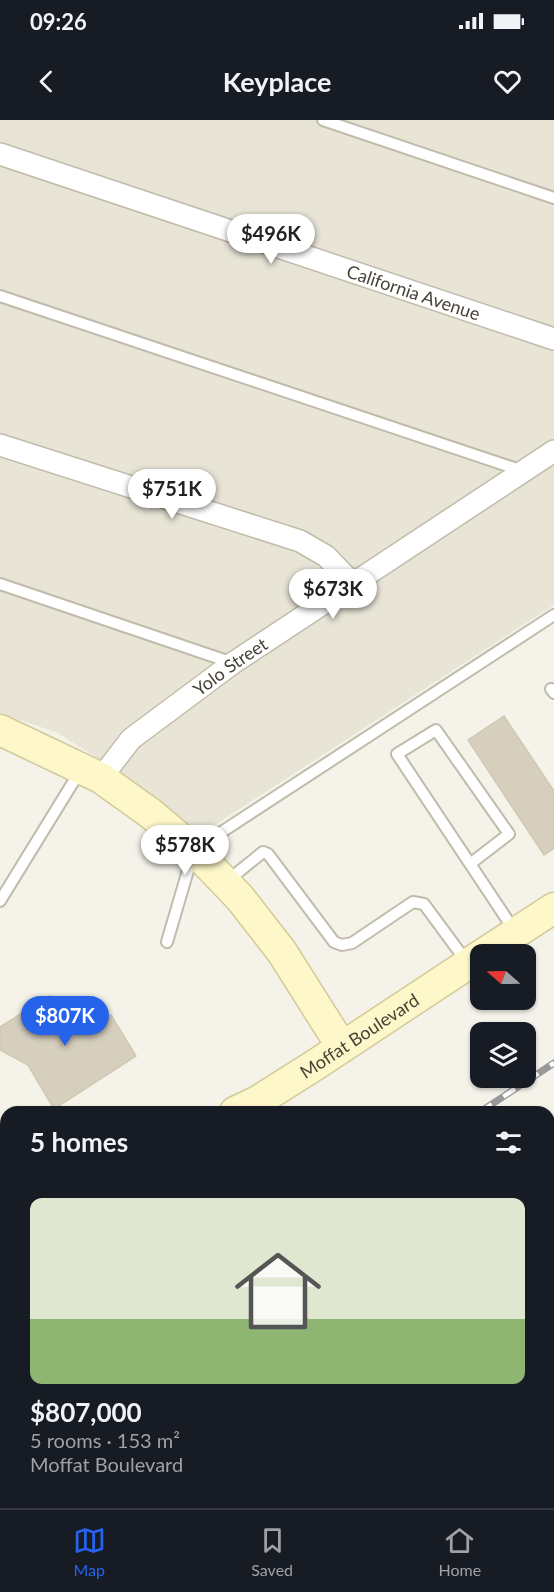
<!DOCTYPE html>
<meta charset="utf-8">
<style>
:root{--surface:#171b24;--page:#242831;--text:#f1f3f6;--muted:#9ea1a6;--line:#363941;--accent:#2563eb}
body{margin:0;font-family:Lato,sans-serif;background:var(--page);color:var(--text);height:100vh;display:flex;flex-direction:column;font-size:22px;white-space:nowrap}
*{box-sizing:border-box;margin:0}
p{font-size:20px;color:var(--muted)}
.icon{flex:none;width:33px;height:33px;fill:none;stroke:currentColor;stroke-width:2;stroke-linecap:round;stroke-linejoin:round}
.map{position:relative;flex:1;overflow:hidden}
.sheet{position:absolute;left:0px;top:986px;width:555px;height:404px;display:flex;flex-direction:column;background:var(--surface);border-radius:18px 18px 0 0;box-shadow:0 2px 4px #0004}
.sheet>*{flex:none}
.needle{width:39px;rotate:290deg}
.tools{position:absolute;left:470px;top:824px;display:grid;gap:12px}
.tools a{display:grid;place-items:center;width:66px;height:66px;border-radius:12px;background:var(--surface);box-shadow:0 2px 4px #0004;font-size:30px}
.price{position:absolute;translate:-50% -51px;padding:0 14px;border-radius:21px;background:#fff;color:#222;font-size:20px;line-height:39px;filter:drop-shadow(0 2px 3px #0008)}
.price::after{content:'';position:absolute;left:50%;top:36px;width:18px;height:14px;margin-left:-9px;background:inherit;clip-path:polygon(0 0,100% 0,50% 100%)}
.price.current{background:var(--accent);color:#fff}
ul{padding:0;list-style:none}
li{display:grid;align-content:center;gap:12px;height:318px;padding:0 30px}
li span{display:grid;place-items:center;height:186px;border-radius:12px;color:#555}
li>.icon{margin-inline-start:auto}
span .icon{width:108px;height:108px;fill:#fffc;stroke-width:1}
li b{font-size:26px}
h2{display:flex;justify-content:space-between;align-items:center;height:72px;padding:0 30px;font-size:26px}
.status{display:flex;justify-content:space-between;align-items:center;height:42px;padding:0 30px;background:var(--surface);direction:ltr}
.status svg{height:16px;fill:currentColor}
header{display:flex;justify-content:space-between;align-items:center;height:78px;padding:0 30px;background:var(--surface);font-size:27px;font-weight:700}
.tabs{display:flex;justify-content:space-around;align-items:center;height:84px;border-top:2px solid var(--line);background:var(--surface);font-size:16px;color:var(--muted)}
.tabs a{display:grid;justify-items:center;gap:3px}
.tabs .current{color:var(--accent)}
.map>svg:first-child{display:block}
.residential{fill:#e8e5d7}
.industrial{fill:#e4e1da}
.building{fill:#d6cfbe;stroke:#d0c8b2;stroke-width:1.5}
.lines{fill:none;stroke-linecap:round;stroke-linejoin:round}
.lane-casing{stroke:#c0bbab;stroke-width:14}
.street-casing{stroke:#c0bbab;stroke-width:24}
.secondary-casing{stroke:#d3ca99;stroke-width:33}
.lane{stroke:#fff;stroke-width:10}
.street{stroke:#fff;stroke-width:21}
.secondary{stroke:#fef7c9;stroke-width:30}
.rail-casing{stroke:#989898;stroke-width:7}
.rail{stroke:#fff;stroke-width:4.5;stroke-dasharray:14;stroke-linecap:butt}
.labels{text-anchor:middle;dominant-baseline:central;stroke-width:4.5;stroke-linejoin:round;paint-order:stroke}
.street-label{font-size:18px;fill:#484337;stroke:#fff}
</style>
<div class="status"><b>09:26</b><svg viewBox="0 0 49 12"><path d="M0 12V9h3v3zM5 12V6h3v6zM10 12V3h3v9zM15 12V0h3v12zM26 1h20v11H26zM47 4h2v5h-2z"/></svg></div>
<header><svg class="icon" aria-label="back" viewBox="0 0 24 24"><path d="M15 5l-7 7 7 7"/></svg>Keyplace<svg class="icon" aria-label="heart" viewBox="0 0 24 24"><path d="M12 20l-8-8c-3-5 5-10 8-4 3-6 11-1 8 4z"/></svg></header>
<div class="map">
<svg width="554" height="1388" viewBox="0 0 554 1388">
<rect width="100%" height="100%" fill="#f4f2e9"/>
<polygon class="residential" points="0,0 554,0 554,485 193,719 116,650 58,613 0,593"/>
<polygon class="industrial" points="6,1365 6,1383 549,1383 549,1381 554,1383 554,1388 0,1388 0,1369"/>
<g class="building">
<polygon points="504,596 554,671 554,728 544,735 468,620"/>
<polygon points="49,876 83,884 95,905 111,895 136,936 54,989 28,945 0,930 0,907"/>
<polygon points="45,1383 78,1383 81,1388 37,1388"/>
</g>
<g class="lines">
<g class="lane-casing">
<g id="lane">
<polyline points="323,0 554,78"/>
<polyline points="0,176 523,351"/>
<polyline points="0,464 233,543"/>
<polyline points="551,569 554,573"/>
<polyline points="470,744 509,714 436,610 397,634 514,810"/>
<polyline points="226,762 263,732 268,734 334,822 342,825 352,823 413,782 424,784 466,841"/>
<polyline points="0,781 80,651"/>
<polyline points="167,822 194,730 554,495"/>
<polyline points="0,1381 6,1377"/>
<polyline points="126,1383 130,1388"/>
<polyline points="211,1383 214,1388"/>
<polyline points="401,1383 404,1388"/>
<polyline points="477,1383 490,1388"/>
<polyline points="353,1388 361,1383"/>
<polyline points="419,1388 429,1383"/>
</g>
</g>
<g class="street-casing">
<g id="street">
<path id="s1" d="M0,34l554,185"/>
<polyline points="0,325 300,421 326,436 352,463"/>
<path id="s2" d="M101,658l30,-39 102,-76 321,-212"/>
</g>
</g>
<g class="secondary-casing">
<g id="secondary">
<polyline points="0,610 101,658 150,693 194,730 240,778 282,832 342,927"/>
<polyline points="483,834 554,788"/>
<path id="s3" d="M235,992l23,-11 57,-36 165,-109"/>
<polyline points="0,1093 6,1091"/>
</g>
</g>
<use href="#lane" class="lane"/>
<use href="#street" class="street"/>
<use href="#secondary" class="secondary"/>
<g class="rail-casing">
<g id="rail">
<polyline points="480,992 554,943"/>
<polyline points="0,1308 6,1304"/>
</g>
</g>
<use href="#rail" class="rail"/>
</g>
<g class="labels">
<g class="street-label">
<text stroke="none"><textPath href="#s1" startOffset="436">California Avenue</textPath></text>
<text stroke="none"><textPath href="#s2" startOffset="172">Yolo Street</textPath></text>
<text stroke="none"><textPath href="#s3" startOffset="146">Moffat Boulevard</textPath></text>
</g>
</g>
</svg>
<div class="tools">
<a><svg class="needle" viewBox="-14 -14 28 28"><path d="M0-13l5 13h-10z" fill="#e53935"/><path d="M0 13l5-13h-10z" fill="#9ea1a6"/></svg></a>
<a><svg class="icon" aria-label="layers" viewBox="0 0 24 24"><path d="M12 4l9 5-9 5-9-5zM3 14l9 5 9-5"/></svg></a>
</div>
<b class="price" style="left:271px;top:145px">$496K</b>
<b class="price" style="left:172px;top:400px">$751K</b>
<b class="price" style="left:333px;top:500px">$673K</b>
<b class="price" style="left:185px;top:756px">$578K</b>
<b class="price current" style="left:65px;top:927px">$807K</b>
<section class="sheet">
<h2>5 homes<svg class="icon" aria-label="filters" viewBox="0 0 24 24"><path d="M4 7h16M4 17h16"/><circle cx="9" cy="7" r="2"/><circle cx="15" cy="17" r="2"/></svg></h2>
<ul>
<li><span style="background:linear-gradient(#dfe7d0 65%,#8fb573 0)"><svg class="icon" aria-label="home" viewBox="0 0 24 24"><path d="M3 11l9-7 9 7M6 9v11h12V9"/></svg></span><div><b>$807,000</b><p>5 rooms · 153 m²</p><p>Moffat Boulevard</p></div></li>
</ul>
</section>
</div>
<nav class="tabs">
<a class="current"><svg class="icon" aria-label="map" viewBox="0 0 24 24"><path d="M3 6l6-2 6 2 6-2v14l-6 2-6-2-6 2zM9 4v14M15 6v14"/></svg>Map</a>
<a><svg class="icon" aria-label="saved" viewBox="0 0 24 24"><path d="M7 4h10v16l-5-4-5 4z"/></svg>Saved</a>
<a><svg class="icon" aria-label="home" viewBox="0 0 24 24"><path d="M3 11l9-7 9 7M6 9v11h12V9"/></svg>Home</a>
</nav>
